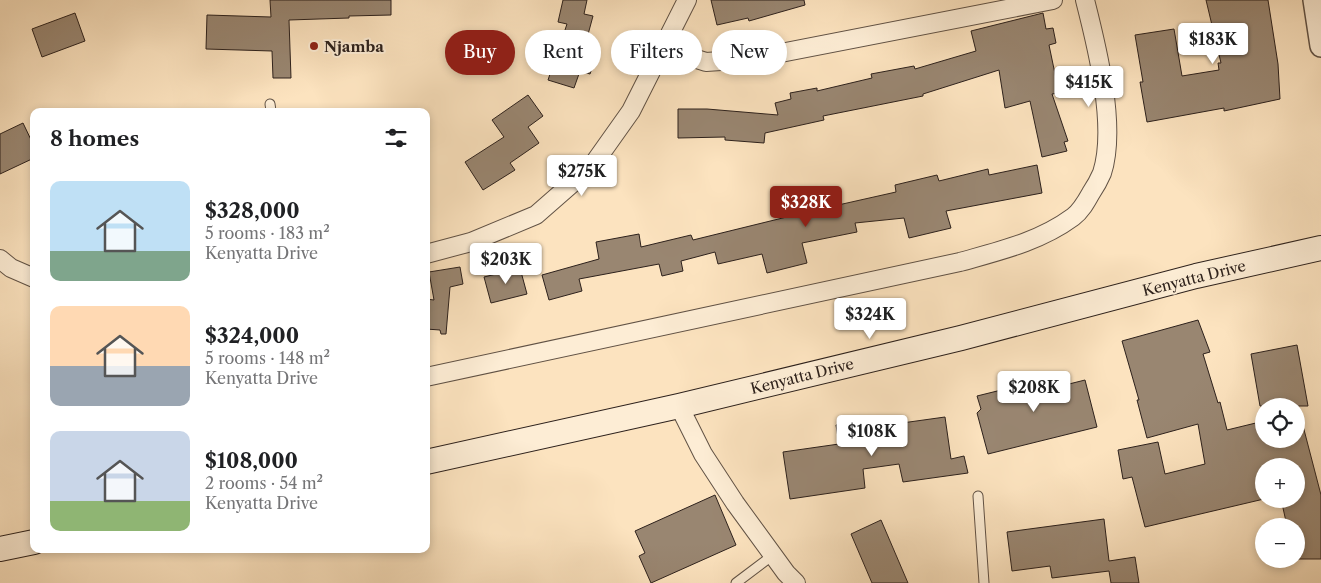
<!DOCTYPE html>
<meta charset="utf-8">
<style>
:root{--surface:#fff;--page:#f2f2f2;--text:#202124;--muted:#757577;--accent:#8f2418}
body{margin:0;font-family:"Libre Caslon Text",serif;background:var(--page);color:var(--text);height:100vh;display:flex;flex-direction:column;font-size:19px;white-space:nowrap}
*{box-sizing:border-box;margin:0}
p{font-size:16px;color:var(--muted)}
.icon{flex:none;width:28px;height:28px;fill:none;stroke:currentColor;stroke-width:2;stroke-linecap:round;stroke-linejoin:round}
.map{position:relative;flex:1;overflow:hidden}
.details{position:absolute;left:30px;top:108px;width:400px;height:445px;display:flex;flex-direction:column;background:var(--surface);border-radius:10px;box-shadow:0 2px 8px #0003}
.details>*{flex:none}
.banner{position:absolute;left:445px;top:30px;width:475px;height:45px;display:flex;gap:10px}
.buttons{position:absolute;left:1255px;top:398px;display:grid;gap:10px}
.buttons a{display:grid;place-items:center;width:50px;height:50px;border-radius:50%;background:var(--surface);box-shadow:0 2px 8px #0003;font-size:25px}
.price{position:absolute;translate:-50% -42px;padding:0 11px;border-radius:5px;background:#fff;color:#222;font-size:16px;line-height:32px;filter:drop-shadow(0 1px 2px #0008)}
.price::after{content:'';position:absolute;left:50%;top:30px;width:15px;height:11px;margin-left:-8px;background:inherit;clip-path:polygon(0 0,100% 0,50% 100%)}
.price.current{background:var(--accent);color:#fff}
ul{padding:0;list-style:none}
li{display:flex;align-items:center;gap:15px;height:125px;padding:0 20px}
li span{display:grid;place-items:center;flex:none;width:140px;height:100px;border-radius:10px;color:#555}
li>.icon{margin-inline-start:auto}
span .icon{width:60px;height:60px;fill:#fffc;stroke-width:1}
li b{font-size:21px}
h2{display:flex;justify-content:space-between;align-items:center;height:60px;padding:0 20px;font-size:21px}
.chip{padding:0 18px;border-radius:22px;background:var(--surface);box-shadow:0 2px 8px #0003;font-size:18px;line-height:45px}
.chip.current{background:var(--accent);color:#fff}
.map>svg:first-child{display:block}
.building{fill:#998671;stroke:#2d211c}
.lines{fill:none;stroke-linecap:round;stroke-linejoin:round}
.service-casing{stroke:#615245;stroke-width:11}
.minor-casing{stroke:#615245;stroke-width:20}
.tertiary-casing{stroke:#615245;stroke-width:24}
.secondary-casing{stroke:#2d211c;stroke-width:26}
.service{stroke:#fdedd5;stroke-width:9}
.minor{stroke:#fdedd5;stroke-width:18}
.tertiary{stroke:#fdedd5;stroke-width:21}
.secondary{stroke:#fdedd5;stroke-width:24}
.poi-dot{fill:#8f2418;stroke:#fdedd5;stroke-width:2}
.labels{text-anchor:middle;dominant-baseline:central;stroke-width:4;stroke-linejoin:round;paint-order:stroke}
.poi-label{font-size:15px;font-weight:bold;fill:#2d211c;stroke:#fdedd5;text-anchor:start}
.street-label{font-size:15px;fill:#2d211c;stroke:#fdedd5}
</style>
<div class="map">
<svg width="1321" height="583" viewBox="0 0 1321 583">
<rect width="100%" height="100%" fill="#fce3bf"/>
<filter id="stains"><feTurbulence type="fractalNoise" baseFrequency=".004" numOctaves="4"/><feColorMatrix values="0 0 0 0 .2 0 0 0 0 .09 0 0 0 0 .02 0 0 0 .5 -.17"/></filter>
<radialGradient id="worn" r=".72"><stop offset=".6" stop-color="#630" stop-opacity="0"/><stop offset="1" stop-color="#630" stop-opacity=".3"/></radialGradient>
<g class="building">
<polygon points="270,0 391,0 391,15 349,16 349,18 289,20 291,78 273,78 272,51 206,49 207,15 271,17"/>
<polygon points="563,0 587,0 584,14 593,16 583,53 596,57 590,74 580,71 574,88 548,80 567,24 558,22"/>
<polygon points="711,0 804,0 805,5 749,21 748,18 717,25"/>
<polygon points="1206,0 1268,0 1278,64 1280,99 1224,111 1224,108 1147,122 1140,82 1143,82 1135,35 1174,29 1182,76 1219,70 1218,63 1221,63"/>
<polygon points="75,13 85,41 42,57 32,29"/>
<polygon points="1043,13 1046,29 1053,28 1056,43 1049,45 1059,93 1052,94 1068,141 1064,142 1067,151 1042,157 1030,101 1005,108 999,70 923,94 923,96 823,116 824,120 765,133 764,143 725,140 725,137 678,138 678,109 707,109 778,115 775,103 791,99 790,93 817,88 817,91 872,78 871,74 914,66 915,69 976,51 971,31"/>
<polygon points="528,95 543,116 528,127 539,143 510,163 515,170 483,190 465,162 504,137 492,120"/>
<polygon points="23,123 34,146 34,158 0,174 0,134"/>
<polygon points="1037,165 1042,193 946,211 951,228 909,238 904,218 855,223 857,232 802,243 807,263 767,273 762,254 718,264 715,252 681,261 683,271 662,276 659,264 579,279 582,291 549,300 542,275 599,259 596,242 639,234 641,247 691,235 693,240 807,212 896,192 895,185 937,175 939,181 988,169 989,175"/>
<polygon points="460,267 463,284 450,287 446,334 441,334 440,330 426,329 426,299 434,300 429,272"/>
<polygon points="520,268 527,294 491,303 484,277"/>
<polygon points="1198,320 1210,352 1203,354 1218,403 1220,402 1227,430 1264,421 1264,439 1296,439 1296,423 1302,422 1321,495 1321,559 1296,559 1296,526 1287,526 1281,499 1296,499 1296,466 1264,466 1264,499 1145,527 1132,477 1123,479 1118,450 1158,442 1165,474 1205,464 1198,424 1147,438 1137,400 1139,400 1122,341"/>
<polygon points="1297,345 1308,406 1260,406 1251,354"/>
<polygon points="1062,375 1065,385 1085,380 1097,427 988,454 977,413 981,409 977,396"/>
<polygon points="945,417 951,459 964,456 968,473 903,482 899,464 863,469 865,488 790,499 783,452 839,444 836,425 858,422 859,429"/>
<polygon points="715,495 736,545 651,583 639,556 645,553 635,531"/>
<polygon points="1104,519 1109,561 1135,557 1139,583 1111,583 1109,571 1052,578 1050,566 1012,571 1007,532"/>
<polygon points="881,520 908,583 872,583 851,534"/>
</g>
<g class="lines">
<g class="service-casing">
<g id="service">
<polyline points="270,104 271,111"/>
<polyline points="978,496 984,583"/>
<polyline points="736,583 773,555"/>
</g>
</g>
<g class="minor-casing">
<g id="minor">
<polyline points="662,48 706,62 750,59 1053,0"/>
<polyline points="426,254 471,242 536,215 592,166 631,111 687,0"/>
<polyline points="0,259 11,268 34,278"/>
<path d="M426,377l534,-115c39,-11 79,-20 113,-45 8,-6 13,-15 18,-24 4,-6 8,-13 11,-20 15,-46 -5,-126 -17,-173"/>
<polyline points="679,406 703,454 735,503 786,573 796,583"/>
</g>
</g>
<g class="tertiary-casing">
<polyline id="tertiary" points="1314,0 1321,46"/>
</g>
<g class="secondary-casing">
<g id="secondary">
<polyline points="426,462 679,406 961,338 1196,276 1321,248"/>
<polyline points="0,549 34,542"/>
</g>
</g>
<use href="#service" class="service"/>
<use href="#minor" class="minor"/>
<use href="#tertiary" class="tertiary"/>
<use href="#secondary" class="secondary"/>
</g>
<circle class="poi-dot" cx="314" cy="46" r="5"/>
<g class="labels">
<g class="poi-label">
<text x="324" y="46">Njamba</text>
</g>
<g class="street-label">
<text transform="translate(1194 278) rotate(-14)">Kenyatta Drive</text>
<text transform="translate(802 376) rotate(-14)">Kenyatta Drive</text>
</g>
</g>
<rect width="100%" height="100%" filter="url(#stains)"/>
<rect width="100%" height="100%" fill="url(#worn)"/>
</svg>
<div class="buttons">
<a><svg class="icon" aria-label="locate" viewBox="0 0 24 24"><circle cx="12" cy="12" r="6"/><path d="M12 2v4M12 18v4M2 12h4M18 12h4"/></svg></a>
<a>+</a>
<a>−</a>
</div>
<b class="price" style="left:1213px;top:65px">$183K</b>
<b class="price" style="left:1089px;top:108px">$415K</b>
<b class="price" style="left:582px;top:197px">$275K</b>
<b class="price current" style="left:806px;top:228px">$328K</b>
<b class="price" style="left:506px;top:285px">$203K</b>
<b class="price" style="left:870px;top:340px">$324K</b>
<b class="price" style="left:1034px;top:413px">$208K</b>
<b class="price" style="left:872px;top:457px">$108K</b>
<div class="banner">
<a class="chip current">Buy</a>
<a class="chip">Rent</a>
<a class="chip">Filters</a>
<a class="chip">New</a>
</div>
<section class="details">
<h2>8 homes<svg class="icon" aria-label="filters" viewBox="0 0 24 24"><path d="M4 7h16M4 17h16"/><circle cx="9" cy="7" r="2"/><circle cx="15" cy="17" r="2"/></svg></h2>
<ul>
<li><span style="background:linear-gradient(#bfe0f5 70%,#7fa58c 0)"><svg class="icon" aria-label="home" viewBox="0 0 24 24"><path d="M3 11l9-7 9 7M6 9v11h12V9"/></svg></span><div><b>$328,000</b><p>5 rooms · 183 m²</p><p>Kenyatta Drive</p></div></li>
<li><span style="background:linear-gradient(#ffd9b3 60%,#9aa5b1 0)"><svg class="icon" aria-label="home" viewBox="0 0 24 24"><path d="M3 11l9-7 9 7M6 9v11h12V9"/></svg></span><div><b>$324,000</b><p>5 rooms · 148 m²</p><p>Kenyatta Drive</p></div></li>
<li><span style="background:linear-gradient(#c9d6e8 70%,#8fb573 0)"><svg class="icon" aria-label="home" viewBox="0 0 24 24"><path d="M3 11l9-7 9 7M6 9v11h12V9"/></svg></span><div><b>$108,000</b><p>2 rooms · 54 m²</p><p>Kenyatta Drive</p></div></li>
</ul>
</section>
</div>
